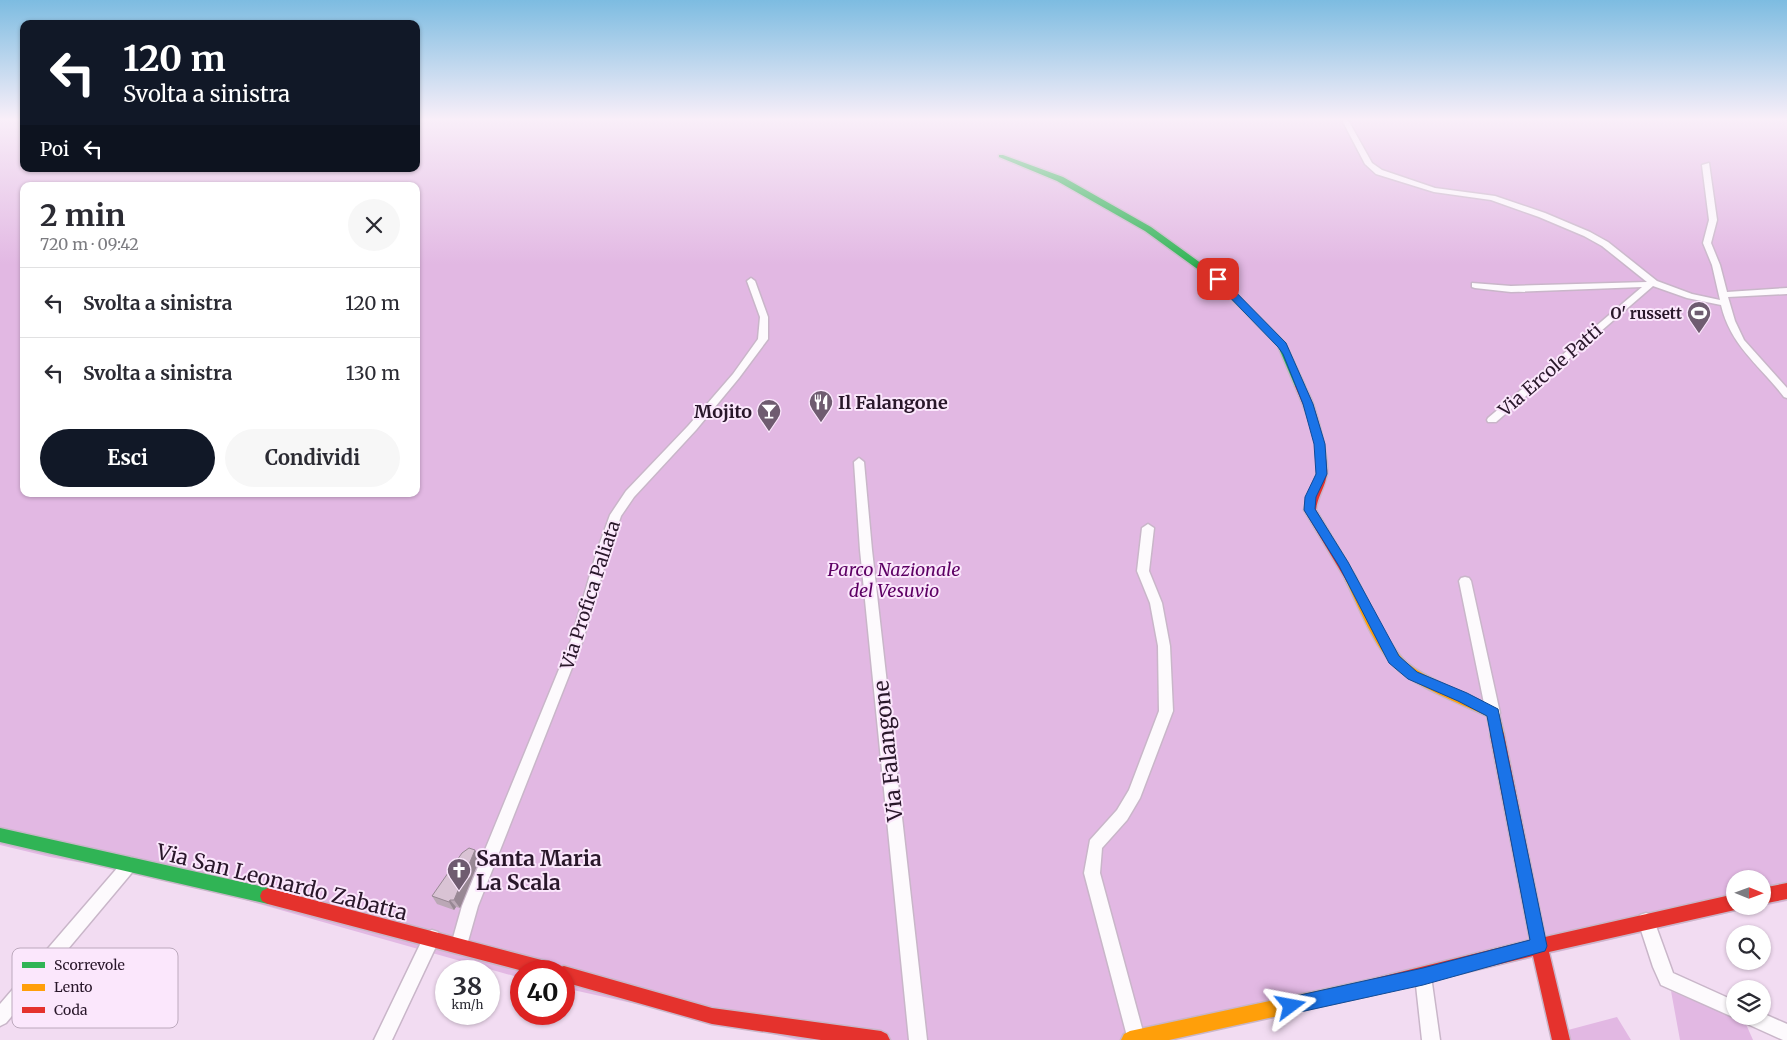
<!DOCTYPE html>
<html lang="it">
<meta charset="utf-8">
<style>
:root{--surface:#fff;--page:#f7f7f7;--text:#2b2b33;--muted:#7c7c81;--line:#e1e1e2;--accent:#111827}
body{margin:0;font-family:Merriweather,serif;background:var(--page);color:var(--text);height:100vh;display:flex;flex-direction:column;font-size:19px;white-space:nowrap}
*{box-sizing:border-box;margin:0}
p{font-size:16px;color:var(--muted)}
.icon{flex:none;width:28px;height:28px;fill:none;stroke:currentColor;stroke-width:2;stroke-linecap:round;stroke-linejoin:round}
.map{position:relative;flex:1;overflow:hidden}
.panel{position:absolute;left:20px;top:182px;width:400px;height:315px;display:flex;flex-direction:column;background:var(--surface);border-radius:10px;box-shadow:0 1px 4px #0004}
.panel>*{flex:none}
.guide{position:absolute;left:20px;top:20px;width:400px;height:152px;border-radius:10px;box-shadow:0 1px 4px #0004;background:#111827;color:#fff;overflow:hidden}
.needle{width:32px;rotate:91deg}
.controls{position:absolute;left:1726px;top:870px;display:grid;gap:10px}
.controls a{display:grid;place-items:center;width:45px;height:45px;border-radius:50%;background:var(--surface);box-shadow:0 1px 4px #0004;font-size:25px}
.speed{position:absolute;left:435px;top:960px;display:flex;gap:10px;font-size:25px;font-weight:700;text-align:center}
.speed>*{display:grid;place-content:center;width:65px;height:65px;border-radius:50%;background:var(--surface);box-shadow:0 1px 4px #0004;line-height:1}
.speed small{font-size:12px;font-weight:400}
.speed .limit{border:8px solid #d22;background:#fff;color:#111}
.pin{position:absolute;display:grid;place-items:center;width:42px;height:42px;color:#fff;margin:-21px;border-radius:10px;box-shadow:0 2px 8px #0006}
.me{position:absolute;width:55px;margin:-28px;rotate:77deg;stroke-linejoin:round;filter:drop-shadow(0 0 4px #0008)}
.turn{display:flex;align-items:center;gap:18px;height:105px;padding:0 20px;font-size:22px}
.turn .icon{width:65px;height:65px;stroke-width:2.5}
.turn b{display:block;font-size:35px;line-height:42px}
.then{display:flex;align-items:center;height:48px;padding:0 20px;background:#0003;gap:10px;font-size:19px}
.round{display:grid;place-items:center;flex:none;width:52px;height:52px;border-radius:26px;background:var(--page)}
.summary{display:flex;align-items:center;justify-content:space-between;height:85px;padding:0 20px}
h1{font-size:30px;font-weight:700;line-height:38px}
.primary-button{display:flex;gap:10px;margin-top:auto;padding:10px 20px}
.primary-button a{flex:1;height:58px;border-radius:30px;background:var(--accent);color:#fff;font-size:20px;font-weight:700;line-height:58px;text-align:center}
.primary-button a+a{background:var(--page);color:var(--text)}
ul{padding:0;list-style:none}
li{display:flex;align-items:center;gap:15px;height:70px;padding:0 20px;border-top:1px solid var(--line)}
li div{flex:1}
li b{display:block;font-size:19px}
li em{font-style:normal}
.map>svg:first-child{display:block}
</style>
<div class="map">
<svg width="1787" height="1040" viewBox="0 0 1787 1040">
<rect width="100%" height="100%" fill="#f2dcf2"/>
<path fill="#e2b8e3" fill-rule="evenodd" d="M0,120H24V169H416V120H1787V901L1763,906L1762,879H1735V906H1759L1172,1040H799L564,988V971H521V978L175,880L50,857L0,845ZM24,186H416V494H24Z
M1671,991L1745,1022L1753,1040H1680Z
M1617,1017L1631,1040H1570L1568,1030Z"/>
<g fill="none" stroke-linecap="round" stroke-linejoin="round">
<g stroke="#c9b6c9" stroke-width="3">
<path id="street" d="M1342,120H1348L1372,163L1382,170L1435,188L1495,196L1545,213L1590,232L1608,242L1657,281L1692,294L1720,300L1712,265L1703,243L1709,220L1702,165L1709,163L1717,220L1711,243L1720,265L1727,292L1787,288V294L1728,297L1735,321L1744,340L1787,388V398L1784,397C1760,365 1731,347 1721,305L1687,298L1653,286L1496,422H1488L1487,420L1488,418L1642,287L1511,292L1475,288L1472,287V283L1511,286L1647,282L1602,246L1584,236L1539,217L1491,200L1434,192L1376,174L1365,164Z
M751,278L755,281L768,317V339L739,378L696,430L634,497L621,516L609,551L583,640L478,906L467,945L465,951L459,953L453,951L451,945L462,906L571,640L597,551L610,515L626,491L688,426L733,374L758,339L760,317L747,281Z
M859,458L864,462L872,550L927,1040H909L860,550L854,462Z
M1148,524L1154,528L1149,571L1162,603L1170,646L1173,711L1140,798L1127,820L1102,848L1100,873L1145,1039L1128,1040L1084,873L1090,840L1117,810L1129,790L1159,711L1158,646L1150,603L1137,571L1142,528Z
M1465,577L1469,578L1471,581L1500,713L1498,717L1493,719L1488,717L1486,713L1459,581L1461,578Z
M130,857L135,859L138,864L135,869L6,1023L0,1026V1004L125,859Z
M1646,913L1652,915L1673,973L1735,1001V1016H1740L1735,1018L1661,985L1653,967L1638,921L1640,915Z
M432,930L438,932L440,938L392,1040H374L426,932Z
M1423,968L1429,970L1431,976L1440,1040H1422L1415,976L1417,970Z
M1762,1013L1787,1024V1040H1783L1743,1022L1741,1016H1762Z"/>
</g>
<g stroke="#c9b6c9" stroke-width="3">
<path id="fast" d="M999,155H1003L1063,177L1151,227L1220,277L1285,343L1305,386L1303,388L1300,389L1295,386L1278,346L1214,281L1145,231L1057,181L999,157Z
M0,828L268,888L274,891L276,896L274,901L268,904L0,842Z"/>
</g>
<g stroke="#c9b6c9" stroke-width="3">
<path id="slow" d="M1351,575L1355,576C1370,603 1382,636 1403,659C1420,677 1474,697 1498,709L1504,734L1502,738L1497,740L1492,738L1487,716C1463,705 1412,685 1395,667C1373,645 1359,607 1345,579L1347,576Z
M1368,980L1374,982L1376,988L1374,994L1368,996L1169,1040H1121L1124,1034L1130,1031Z"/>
</g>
<g stroke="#c9b6c9" stroke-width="3">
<path id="jam" d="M1300,383C1313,387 1329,458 1327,473C1326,486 1317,497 1316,510L1357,579L1355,582H1347L1304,510C1306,497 1315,486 1317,473C1321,444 1306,412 1295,386Z
M1497,728L1502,730L1504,734L1545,937L1735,894V906H1741L1735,910L1549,952L1570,1040H1552L1533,956L1368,996L1362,994L1360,988L1362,982L1368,980L1530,940L1490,734L1492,730Z
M1787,883V899L1762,904V888Z
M268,888L553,963L560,967L564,966L712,1008L881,1031L887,1034L890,1040H821L712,1024L564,982V971H523L268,904L262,901L260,896L262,891Z"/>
</g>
<use href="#street" fill="#fdfafd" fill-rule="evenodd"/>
<use href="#fast" fill="#30b455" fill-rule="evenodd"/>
<use href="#slow" fill="#ff9f0a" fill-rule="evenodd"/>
<use href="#jam" fill="#e5322d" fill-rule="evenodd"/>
</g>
<path fill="#bba8b6" d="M480,858L460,908L456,907L454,910L437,904L432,896Z"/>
<path fill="#988894" d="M475,850L480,858L460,908L454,900Z
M450,900L456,907L454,910L449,902Z"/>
<path fill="#d9c3d4" stroke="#988894" d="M469,848L475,850L454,900H450L449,902L432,896L462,853Z"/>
<linearGradient id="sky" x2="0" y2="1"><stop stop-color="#7dbce1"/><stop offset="0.45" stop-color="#f9eff9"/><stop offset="1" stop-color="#f9eff9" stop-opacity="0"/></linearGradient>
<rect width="1787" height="265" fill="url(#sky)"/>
<path fill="#1a73e8" stroke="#114b97" d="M1214,277H1221L1286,343L1313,404L1325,444L1327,474L1316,497L1315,509L1348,562L1399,656L1417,672L1467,693L1498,709L1547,946L1545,951L1423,985L1291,1014L1285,1012L1282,1006L1285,1000L1291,997L1423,968L1530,940L1487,716L1458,701L1408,679L1389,663L1339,566L1304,510L1305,497L1316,474L1314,444L1303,404L1283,354L1278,347L1214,281Z"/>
<defs>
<g id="stadium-pin" transform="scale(1.25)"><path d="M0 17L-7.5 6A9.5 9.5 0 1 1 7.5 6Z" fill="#6f5c70" stroke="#fbe7fc"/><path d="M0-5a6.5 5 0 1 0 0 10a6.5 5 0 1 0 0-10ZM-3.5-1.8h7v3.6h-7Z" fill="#fff"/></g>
<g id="restaurant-pin" transform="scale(1.25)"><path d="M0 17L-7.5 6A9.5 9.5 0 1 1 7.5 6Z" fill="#6f5c70" stroke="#fbe7fc"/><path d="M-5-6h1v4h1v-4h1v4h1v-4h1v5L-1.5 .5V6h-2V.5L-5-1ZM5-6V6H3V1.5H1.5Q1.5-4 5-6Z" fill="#fff"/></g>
<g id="bar-pin" transform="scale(1.25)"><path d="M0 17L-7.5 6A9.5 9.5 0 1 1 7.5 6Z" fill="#6f5c70" stroke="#fbe7fc"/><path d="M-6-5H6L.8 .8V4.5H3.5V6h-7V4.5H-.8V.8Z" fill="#fff"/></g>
<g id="church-pin" transform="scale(1.25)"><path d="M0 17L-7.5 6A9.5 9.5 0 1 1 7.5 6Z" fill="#6f5c70" stroke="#fbe7fc"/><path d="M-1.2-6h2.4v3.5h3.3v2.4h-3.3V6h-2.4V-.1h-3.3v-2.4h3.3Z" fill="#fff"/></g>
</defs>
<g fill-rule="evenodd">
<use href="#stadium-pin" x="1699" y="313"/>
<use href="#restaurant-pin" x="821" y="402"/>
<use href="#bar-pin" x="769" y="411"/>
<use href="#church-pin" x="459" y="870"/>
</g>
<g text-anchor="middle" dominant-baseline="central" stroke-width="4" stroke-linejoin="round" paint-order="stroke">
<g font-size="15" font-weight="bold" fill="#29172a" stroke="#fbe7fc" text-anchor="end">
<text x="1682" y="313">O' russett</text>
</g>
<g font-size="18" fill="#29172a" stroke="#fbe7fc">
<text transform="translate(1550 370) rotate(-41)">Via Ercole Patti</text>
<text transform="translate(590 595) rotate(-72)">Via Profica Paliata</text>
</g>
<g font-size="18" font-weight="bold" fill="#29172a" stroke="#fbe7fc" text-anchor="start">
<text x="838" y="402">Il Falangone</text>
<text x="752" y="411" text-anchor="end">Mojito</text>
</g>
<g font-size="18" font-style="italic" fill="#5d0064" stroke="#fbe7fc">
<text x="894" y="569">Parco Nazionale<tspan x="894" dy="21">del Vesuvio</tspan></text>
</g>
<g font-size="21" fill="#29172a" stroke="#fbe7fc">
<text transform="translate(888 751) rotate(-96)">Via Falangone</text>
<text transform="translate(282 882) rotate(14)">Via San Leonardo Zabatta</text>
</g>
<g font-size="21" font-weight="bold" fill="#29172a" stroke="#fbe7fc" text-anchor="start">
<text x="476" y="858">Santa Maria<tspan x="476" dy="24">La Scala</tspan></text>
</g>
</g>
<rect x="12" y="948" width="166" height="80" rx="8" fill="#fbe7fc" stroke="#bca9bd" stroke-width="1"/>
<rect x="22" y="962" width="23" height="6" fill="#30b455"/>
<rect x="22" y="984" width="23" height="7" fill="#ff9f0a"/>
<rect x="22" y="1007" width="23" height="6" fill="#e5322d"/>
<g font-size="14" fill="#29172a">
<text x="54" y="970">Scorrevole</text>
<text x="54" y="992">Lento</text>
<text x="54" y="1015">Coda</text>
</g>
</svg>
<div class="controls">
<a><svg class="needle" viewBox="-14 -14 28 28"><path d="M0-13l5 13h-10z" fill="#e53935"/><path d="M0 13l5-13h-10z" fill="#7c7c81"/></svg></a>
<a><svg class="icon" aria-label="search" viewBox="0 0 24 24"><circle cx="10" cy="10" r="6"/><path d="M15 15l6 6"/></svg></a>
<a><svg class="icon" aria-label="layers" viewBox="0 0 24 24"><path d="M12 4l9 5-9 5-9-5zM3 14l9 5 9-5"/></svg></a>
</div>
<div class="speed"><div>38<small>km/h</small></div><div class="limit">40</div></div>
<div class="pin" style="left:1218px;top:279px;background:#d93025"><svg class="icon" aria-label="arrive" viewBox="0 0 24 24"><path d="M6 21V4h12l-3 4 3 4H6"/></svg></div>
<svg class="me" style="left:1291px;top:1006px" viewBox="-20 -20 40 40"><path d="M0-17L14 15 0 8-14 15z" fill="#1a73e8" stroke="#fff" stroke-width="4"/></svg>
<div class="guide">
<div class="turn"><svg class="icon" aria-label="left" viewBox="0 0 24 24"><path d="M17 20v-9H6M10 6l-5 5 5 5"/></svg><div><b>120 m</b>Svolta a sinistra</div></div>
<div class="then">Poi<svg class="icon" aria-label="left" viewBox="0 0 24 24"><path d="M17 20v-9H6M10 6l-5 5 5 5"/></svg></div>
</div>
<section class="panel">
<div class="summary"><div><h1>2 min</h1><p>720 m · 09:42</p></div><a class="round"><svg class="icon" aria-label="close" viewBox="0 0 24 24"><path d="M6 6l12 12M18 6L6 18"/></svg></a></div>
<ul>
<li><svg class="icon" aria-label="left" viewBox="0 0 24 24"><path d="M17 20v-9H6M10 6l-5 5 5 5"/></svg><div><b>Svolta a sinistra</b></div><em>120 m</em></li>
<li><svg class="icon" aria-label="left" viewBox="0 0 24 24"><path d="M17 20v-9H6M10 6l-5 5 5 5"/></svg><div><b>Svolta a sinistra</b></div><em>130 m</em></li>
</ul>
<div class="primary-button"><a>Esci</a><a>Condividi</a></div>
</section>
</div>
